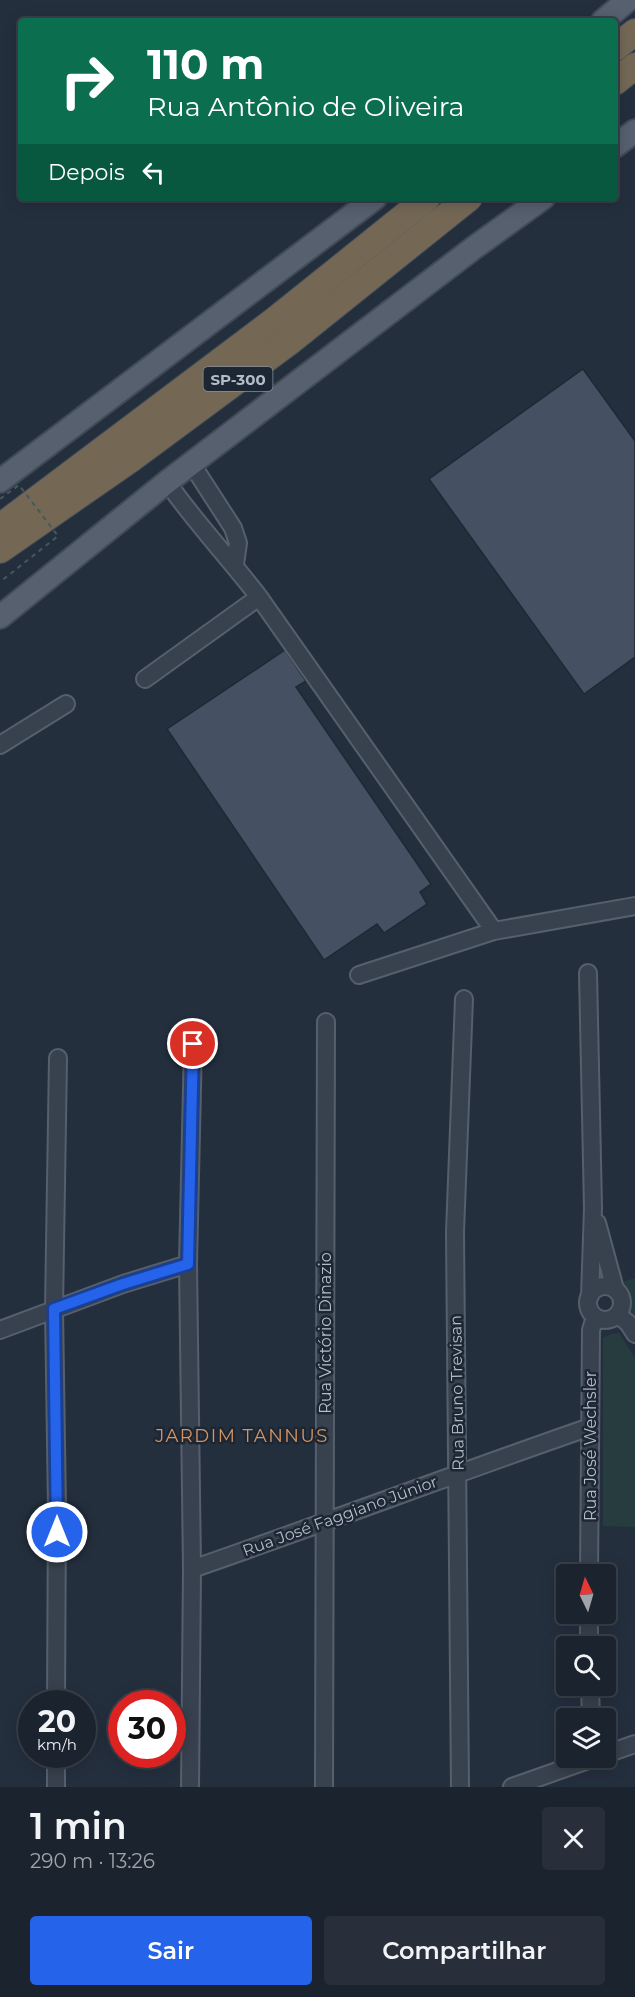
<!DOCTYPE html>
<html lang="pt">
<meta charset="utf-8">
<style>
:root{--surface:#1b232e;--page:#282f3a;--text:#f1f3f6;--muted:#a0a4aa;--line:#39404a;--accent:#2563eb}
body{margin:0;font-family:Montserrat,sans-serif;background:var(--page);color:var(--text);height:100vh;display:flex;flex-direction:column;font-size:22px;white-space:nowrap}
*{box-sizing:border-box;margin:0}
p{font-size:20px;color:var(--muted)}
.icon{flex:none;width:33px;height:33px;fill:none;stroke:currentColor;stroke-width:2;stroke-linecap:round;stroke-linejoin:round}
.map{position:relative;height:1787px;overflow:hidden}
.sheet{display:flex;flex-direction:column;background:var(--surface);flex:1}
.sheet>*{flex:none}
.top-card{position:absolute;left:18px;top:18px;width:600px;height:183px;border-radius:6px;box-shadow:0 3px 15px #0003,0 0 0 2px var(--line);background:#0b6e4f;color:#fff;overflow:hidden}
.needle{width:39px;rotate:355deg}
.controls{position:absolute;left:556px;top:1564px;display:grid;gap:12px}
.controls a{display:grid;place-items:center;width:60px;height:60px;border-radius:6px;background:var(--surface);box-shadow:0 3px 15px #0003,0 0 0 2px var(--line);font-size:30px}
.speed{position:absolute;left:18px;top:1690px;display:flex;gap:12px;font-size:30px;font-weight:700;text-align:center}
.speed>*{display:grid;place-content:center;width:78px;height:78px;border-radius:50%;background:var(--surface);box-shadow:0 3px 15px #0003,0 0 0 2px var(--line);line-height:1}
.speed small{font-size:15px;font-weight:400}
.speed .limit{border:9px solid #d22;background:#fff;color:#111}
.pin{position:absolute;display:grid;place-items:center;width:51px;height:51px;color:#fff;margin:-26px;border:3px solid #fff;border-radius:50%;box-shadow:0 2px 6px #0007}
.me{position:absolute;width:66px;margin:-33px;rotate:0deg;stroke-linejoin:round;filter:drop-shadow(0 0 4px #0008)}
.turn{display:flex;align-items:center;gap:21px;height:126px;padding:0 30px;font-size:27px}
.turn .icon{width:78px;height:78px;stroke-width:2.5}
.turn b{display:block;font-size:42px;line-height:51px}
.then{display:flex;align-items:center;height:57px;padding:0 30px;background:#0003;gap:12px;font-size:22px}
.round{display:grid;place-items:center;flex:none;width:63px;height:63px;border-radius:6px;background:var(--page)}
.overview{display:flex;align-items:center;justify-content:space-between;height:102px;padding:0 30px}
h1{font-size:36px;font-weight:600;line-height:45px}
.button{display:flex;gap:12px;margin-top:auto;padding:12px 30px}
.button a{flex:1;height:69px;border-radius:6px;background:var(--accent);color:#fff;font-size:24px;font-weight:600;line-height:69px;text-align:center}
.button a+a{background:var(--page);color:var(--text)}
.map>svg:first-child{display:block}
</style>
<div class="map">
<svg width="635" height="1787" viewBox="0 0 635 1787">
<rect width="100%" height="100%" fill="#242f3e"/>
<path fill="#263c3f" d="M635,1278V1330C620,1313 613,1303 625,1281Z
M619,1333L635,1358V1527L603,1526V1338L612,1334Z"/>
<path fill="#455162" stroke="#1f2835" stroke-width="1.5" d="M583,369L635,441V657L584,694L429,479Z
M285,650L306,681L296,687L431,884L420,892L427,904L384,933L377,924L324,960L167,729Z"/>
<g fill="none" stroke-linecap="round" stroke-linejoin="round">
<g stroke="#565f6c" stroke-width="20">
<path id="minor" d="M191,463L233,528L238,543L235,564
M259,597L494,931L359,975
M145,679L259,597C229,558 195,522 167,482
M0,745L66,704
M494,931L635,906
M588,973L593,1208L590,1296
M597,1223L615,1289
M588 1303a17 17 0 1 1 34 0a17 17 0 1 1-34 0Z
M618,1315L628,1323L635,1334
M0,1330L123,1284L188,1264
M192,1569C325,1523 457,1473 590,1427
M589,1575L591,1330L595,1317
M589,1614V1647
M590,1686L591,1719
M56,1704L57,1508L54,1309L58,1058
M606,1754L635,1744
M56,1787V1755
M190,1787L192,1569L188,1264L193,1044
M324,1787L326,1022
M460,1787L455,1232L464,999
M512,1787L594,1758"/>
</g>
<g stroke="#414a57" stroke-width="26">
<path id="major" d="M603,21L628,0
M615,146L635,131
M0,481L375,198
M0,617L167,482L475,247L543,198"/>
</g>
<g stroke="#434c59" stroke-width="28">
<path id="highway" d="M615,48L635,32
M615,82L635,66
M0,527L275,320L427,198
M0,550L131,459L288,343L469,198"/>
</g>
<use href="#minor" stroke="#38414e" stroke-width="16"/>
<use href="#major" stroke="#56606e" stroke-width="22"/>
<use href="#highway" stroke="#746855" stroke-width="26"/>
<path stroke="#44595c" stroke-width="2" stroke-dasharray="4.5 4.5" stroke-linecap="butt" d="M0,499L19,485L58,536L0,582"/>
</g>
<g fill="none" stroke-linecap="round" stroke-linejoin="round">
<g stroke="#184099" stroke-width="15">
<path id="route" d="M57,1532L54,1309L123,1284L188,1264L193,1044"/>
</g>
<use href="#route" stroke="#2563eb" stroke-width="10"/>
</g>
<g text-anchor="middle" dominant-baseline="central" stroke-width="5" stroke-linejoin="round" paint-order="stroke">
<rect fill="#1d2633" stroke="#878f9c" stroke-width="1.5" x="203.5" y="367" width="69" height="24" rx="4.5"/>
<g font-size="15" font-weight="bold" fill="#b4bcc9">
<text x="238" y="379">SP-300</text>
</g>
<g font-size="16" fill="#b4bcc9" stroke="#1d2633">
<text transform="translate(325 1333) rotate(-90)">Rua Victório Dinazio</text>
<text transform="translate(457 1393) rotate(-91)">Rua Bruno Trevisan</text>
<text transform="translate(590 1446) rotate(-90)">Rua José Wechsler</text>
<text transform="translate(340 1516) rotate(-20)">Rua José Faggiano Júnior</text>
</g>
<g font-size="18" letter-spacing="1.5" fill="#d59563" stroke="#1d2633">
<text x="242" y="1436">JARDIM TANNUS</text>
</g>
</g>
</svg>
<div class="controls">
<a><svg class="needle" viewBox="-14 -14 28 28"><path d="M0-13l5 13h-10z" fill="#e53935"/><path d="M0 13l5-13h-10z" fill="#a0a4aa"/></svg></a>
<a><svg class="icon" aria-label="search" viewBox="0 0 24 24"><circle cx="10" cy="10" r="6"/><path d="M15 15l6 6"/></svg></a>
<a><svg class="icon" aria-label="layers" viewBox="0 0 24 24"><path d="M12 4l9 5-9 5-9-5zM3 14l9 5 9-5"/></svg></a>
</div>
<div class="speed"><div>20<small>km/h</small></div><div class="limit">30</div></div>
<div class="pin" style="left:193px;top:1044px;background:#d93025"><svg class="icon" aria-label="arrive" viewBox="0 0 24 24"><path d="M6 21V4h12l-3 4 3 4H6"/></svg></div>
<svg class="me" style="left:57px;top:1532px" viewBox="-20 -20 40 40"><circle r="17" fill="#2563eb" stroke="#fff" stroke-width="3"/><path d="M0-11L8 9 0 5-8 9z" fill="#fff"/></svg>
<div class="top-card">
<div class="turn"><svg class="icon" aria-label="right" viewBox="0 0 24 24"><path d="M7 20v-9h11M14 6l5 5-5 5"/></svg><div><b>110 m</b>Rua Antônio de Oliveira</div></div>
<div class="then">Depois<svg class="icon" aria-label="left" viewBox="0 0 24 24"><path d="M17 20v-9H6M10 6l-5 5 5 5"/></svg></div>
</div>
</div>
<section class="sheet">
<div class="overview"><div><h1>1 min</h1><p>290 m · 13:26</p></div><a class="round"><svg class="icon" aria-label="close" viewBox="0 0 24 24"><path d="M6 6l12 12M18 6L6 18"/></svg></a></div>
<div class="button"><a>Sair</a><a>Compartilhar</a></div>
</section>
